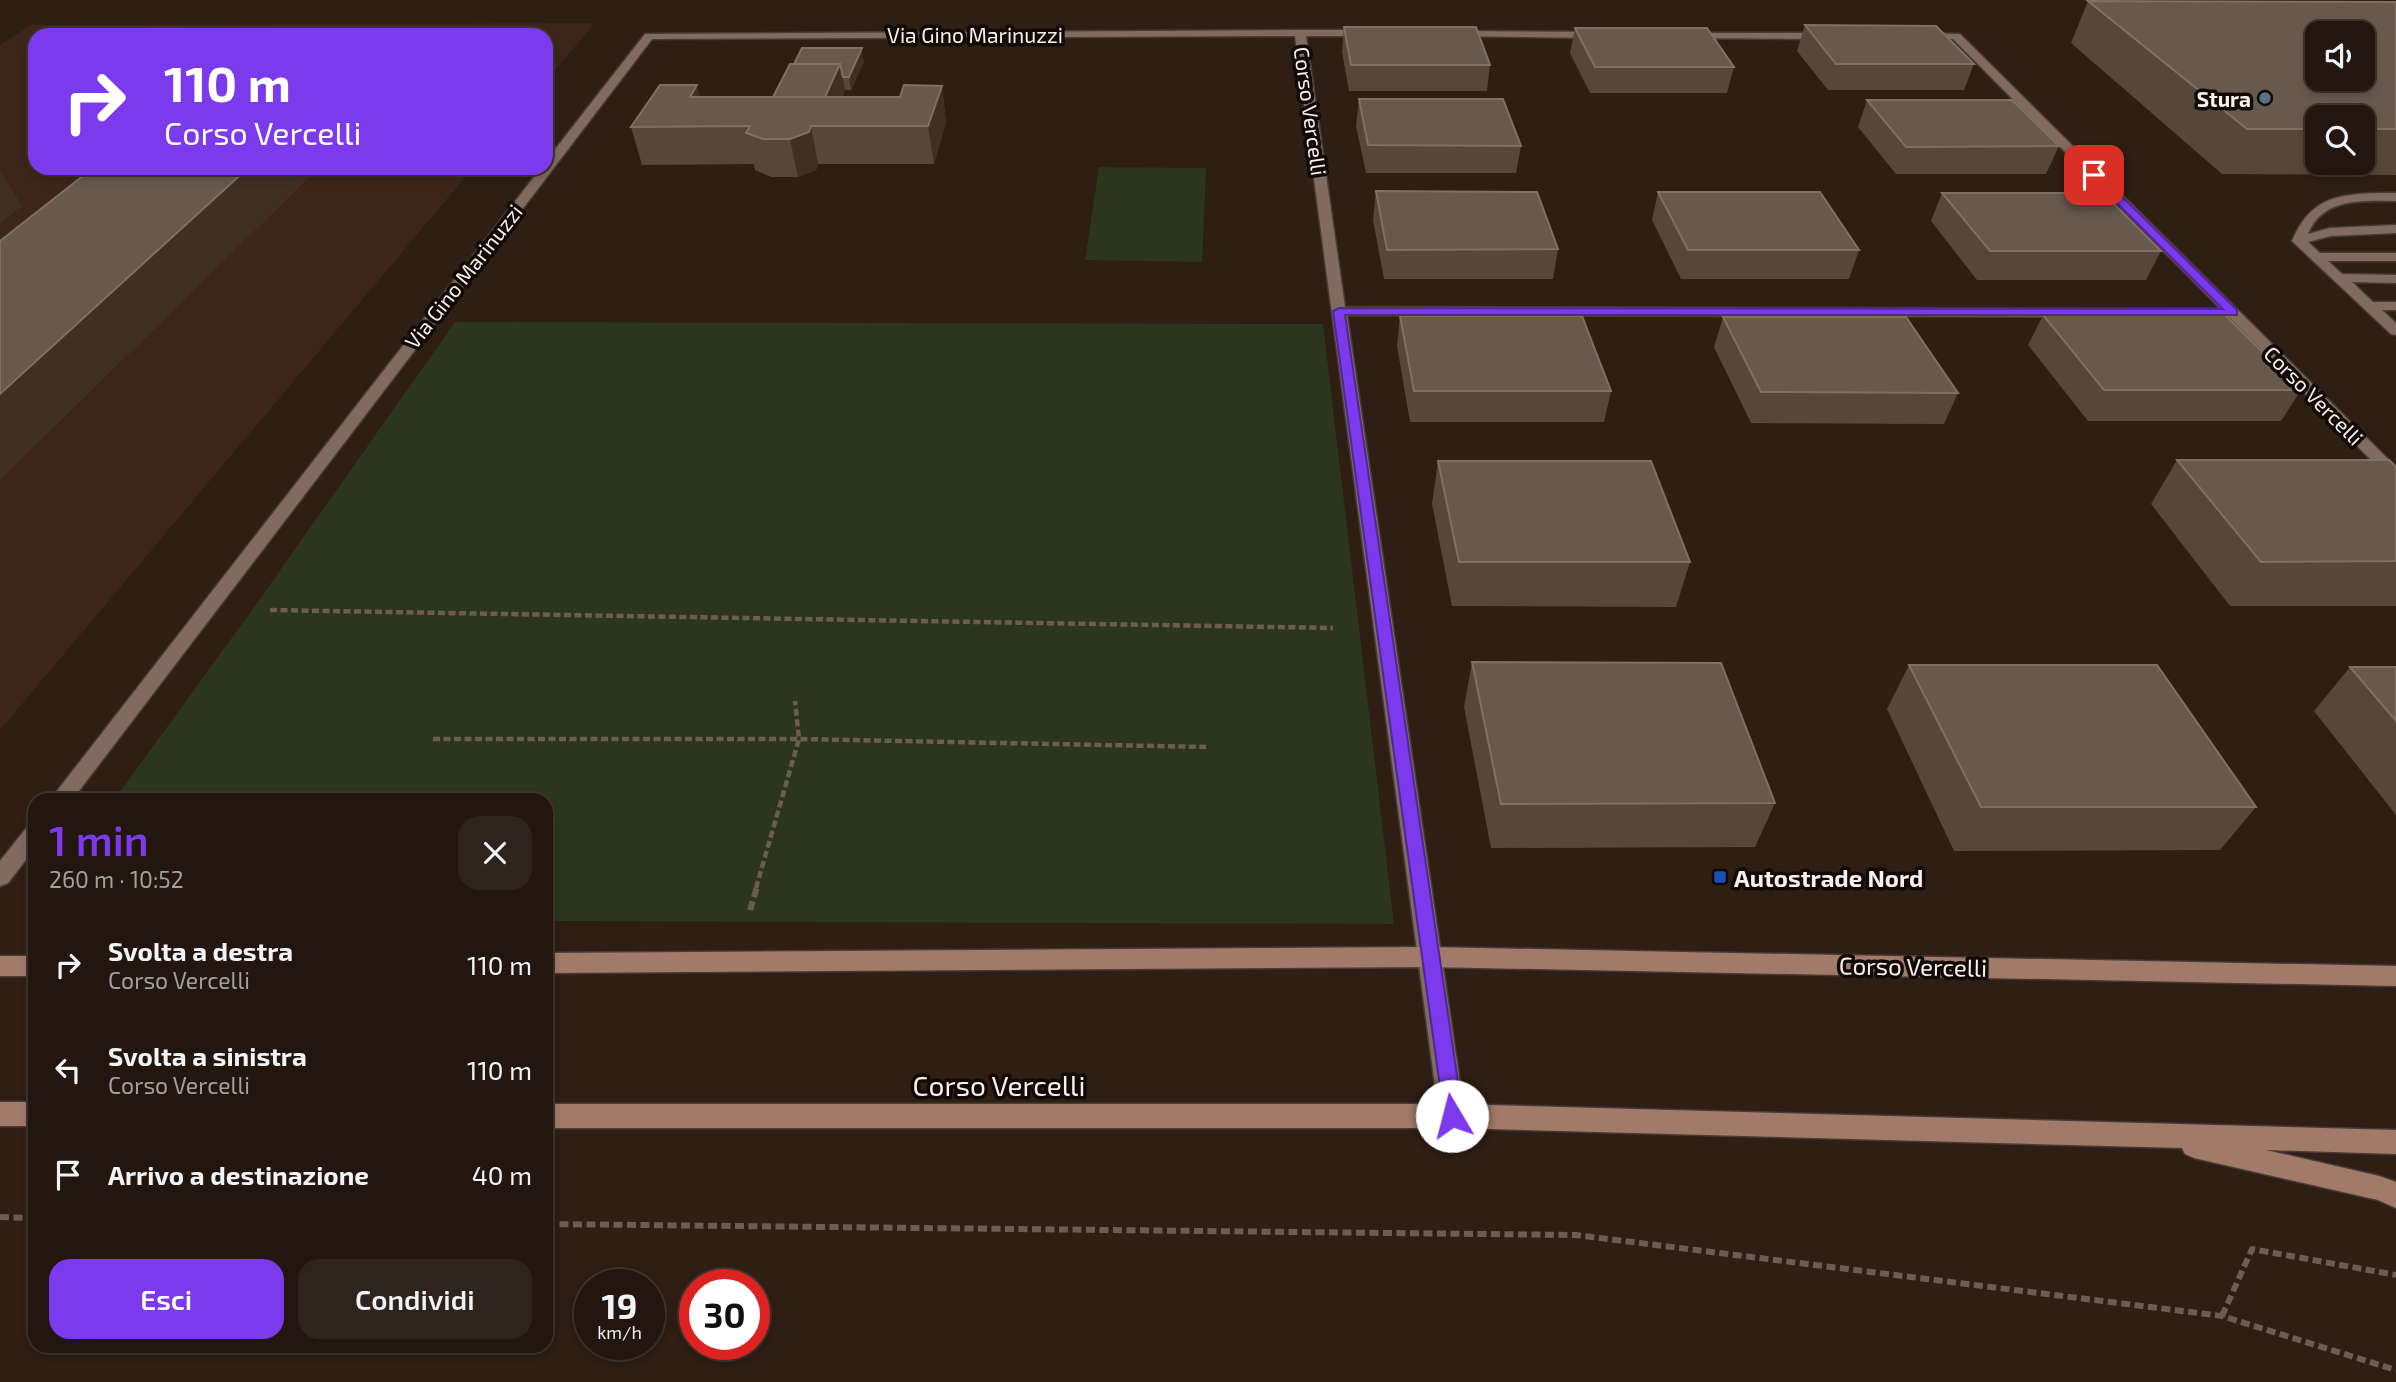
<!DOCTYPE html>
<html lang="it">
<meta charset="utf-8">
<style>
:root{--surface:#22160f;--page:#2e231d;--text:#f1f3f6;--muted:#a29f9e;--line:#3f352f;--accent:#7c3aed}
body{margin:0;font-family:"Exo 2",sans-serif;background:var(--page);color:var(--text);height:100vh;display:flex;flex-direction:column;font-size:26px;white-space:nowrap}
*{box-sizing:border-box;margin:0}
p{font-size:23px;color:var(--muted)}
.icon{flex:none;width:38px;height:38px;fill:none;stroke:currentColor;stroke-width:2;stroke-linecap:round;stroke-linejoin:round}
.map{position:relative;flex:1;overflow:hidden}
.drawer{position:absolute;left:28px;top:793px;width:525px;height:560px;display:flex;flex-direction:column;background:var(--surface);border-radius:21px;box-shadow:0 4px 10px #0003,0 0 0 2px var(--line)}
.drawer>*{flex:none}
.guide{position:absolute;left:28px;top:28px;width:525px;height:147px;border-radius:21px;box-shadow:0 4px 10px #0003,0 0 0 2px var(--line);background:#7c3aed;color:#fff;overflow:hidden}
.controls{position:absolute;left:2305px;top:21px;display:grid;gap:14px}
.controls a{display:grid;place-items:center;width:70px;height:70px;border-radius:14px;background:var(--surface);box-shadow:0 4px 10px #0003,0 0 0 2px var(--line);font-size:35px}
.speed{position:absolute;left:574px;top:1269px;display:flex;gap:14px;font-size:35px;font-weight:700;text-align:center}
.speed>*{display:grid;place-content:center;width:91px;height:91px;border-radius:50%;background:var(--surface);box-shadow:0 4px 10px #0003,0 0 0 2px var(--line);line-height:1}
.speed small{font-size:18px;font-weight:400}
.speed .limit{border:10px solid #d22;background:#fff;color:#111}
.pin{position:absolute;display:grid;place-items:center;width:60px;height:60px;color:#fff;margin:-30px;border-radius:14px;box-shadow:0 4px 10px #0006}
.me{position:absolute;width:77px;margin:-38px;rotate:352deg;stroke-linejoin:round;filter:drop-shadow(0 0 5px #0008)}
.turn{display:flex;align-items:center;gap:24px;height:147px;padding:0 21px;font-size:32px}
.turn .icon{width:91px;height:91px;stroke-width:2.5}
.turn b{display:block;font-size:49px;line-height:60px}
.round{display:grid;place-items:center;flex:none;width:74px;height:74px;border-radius:21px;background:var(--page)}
.summary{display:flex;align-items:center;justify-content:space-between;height:119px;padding:0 21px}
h1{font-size:42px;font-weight:600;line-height:52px;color:var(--accent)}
.button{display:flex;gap:14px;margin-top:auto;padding:14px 21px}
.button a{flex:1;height:80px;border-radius:21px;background:var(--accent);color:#fff;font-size:28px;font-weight:600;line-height:80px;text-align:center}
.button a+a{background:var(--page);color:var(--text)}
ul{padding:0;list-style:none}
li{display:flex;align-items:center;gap:21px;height:105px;padding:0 21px}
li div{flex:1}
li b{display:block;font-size:26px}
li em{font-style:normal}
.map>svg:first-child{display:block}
</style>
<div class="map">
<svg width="2396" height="1382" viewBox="0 0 2396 1382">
<rect width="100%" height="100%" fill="#2e1e14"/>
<path fill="#3c2619" d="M595,23L546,81V35H35V168H473L0,730V45L31,25Z"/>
<path fill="#2c351d" d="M1099,167L1206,168L1202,262L1085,260Z
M455,322L1323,324L1394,924L546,921V800H114L252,610Z"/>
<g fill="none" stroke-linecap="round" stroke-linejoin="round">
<g stroke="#483b35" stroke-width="3">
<path id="service" d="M2381,193H2396V201C2363,201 2323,197 2308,234L2330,228L2396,225V233L2331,236L2308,242L2320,253H2396V261H2328L2342,274L2396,275V283L2352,282L2373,302H2396V310H2382L2396,323V335L2391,334L2292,241C2310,198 2337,194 2381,193Z"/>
</g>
<g stroke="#483b35" stroke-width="3">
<path id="minor" d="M1300,30H1370L1375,33L1370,36H1306L1345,307L2221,309L1953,39H1922L1917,36L1922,33L1960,34L2396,467V481L2390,479L2229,317L1347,315L1465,1116L1461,1124L1452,1128L1443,1124L1439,1116L1295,36L652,39L72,800H50L541,168H546V161L645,34Z
M1453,31L1598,32L1603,35L1598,38L1449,36L1448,34Z
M1683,33H1825L1830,36L1825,39L1687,38L1682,35Z
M35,824V848L8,883L0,886V861L28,826Z"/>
</g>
<g stroke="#483b35" stroke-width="3">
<path id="secondary" d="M1429,947L2396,966V986L1429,967L546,973V953Z
M0,956H35V976H0Z
M0,1102H35V1126H0Z
M546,1104H1452L2396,1130V1154L2266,1150L2379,1176L2396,1182V1208L2378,1200L2194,1158L2185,1154L2182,1148L1452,1128H546Z"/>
</g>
<path stroke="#6c5d54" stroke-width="4.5" stroke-dasharray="7 3.5" stroke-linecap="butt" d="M270,610L1333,628
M433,739H799L1206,747
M756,888L799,739L795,701"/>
<path stroke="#6c5d54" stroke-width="6" stroke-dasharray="9 4.5" stroke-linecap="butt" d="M750,910L757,887
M0,1217L35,1218
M546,1224L1576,1235L2222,1316L2396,1370
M2222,1316L2252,1249L2396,1275"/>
<use href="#service" fill="#7f6b60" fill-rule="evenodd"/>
<use href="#minor" fill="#7f6b60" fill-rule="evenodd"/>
<use href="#secondary" fill="#a27a6a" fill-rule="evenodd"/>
</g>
<path fill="#56473b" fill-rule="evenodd" d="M2088,1L2396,2V175L2222,174L2071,43ZM2317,117H2362V163H2317Z
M1805,25L1974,64L1964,90H1828L1797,51Z
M1344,27L1490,65L1487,91H1349L1342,52Z
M1575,28L1734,67L1727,93H1590L1570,53Z
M864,62L851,90H845L842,97H900L942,86L946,122L934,164H818L816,170L798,177H771L755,170L754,164L642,165L631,127L700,97H773Z
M1359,99L1521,146L1516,173H1366L1356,126Z
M1867,100L2059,146L2046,174H1896L1858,127Z
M1376,191L1558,249L1553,279H1384L1373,220Z
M1658,192L1859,250L1849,279H1681L1652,220Z
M1942,193L2161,251L2146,280H1977L1931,221Z
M2043,315L2301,390L2281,421H2088L2028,345Z
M1400,316L1611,391L1604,422H1410L1397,346Z
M1723,317L1958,393L1944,424L1751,423L1714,347Z
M2177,460L2396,467V606H2230L2151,504Z
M1438,461L1690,562L1676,607L1452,606L1432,504Z
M1472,662L1775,803L1755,847L1491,848L1464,707Z
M1909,665L2256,807L2220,850L1954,851L1887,709Z
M2350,667H2396V815L2314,711Z"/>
<path fill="#3f2f24" d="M862,48L864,62L851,90L849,77Z
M840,64L845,90L829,126L821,107Z
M697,85L706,121L690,97Z
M942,86L946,122L934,164L928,126Z
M811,126L818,164L816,170L798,177L790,139Z
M248,168H319L0,480V394Z
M0,170L22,206L0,223Z"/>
<path fill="#68594e" stroke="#7f7066" stroke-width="2" fill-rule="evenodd" d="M2088,1L2396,2V129H2362V117H2317V129H2247ZM2317,33H2362V79H2317Z
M1805,25L1936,26L1974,64H1836Z
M1344,27H1476L1490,65H1351Z
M1575,28H1707L1734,67H1595Z
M802,48H862L849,77H843L840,64H794Z
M790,64H840L825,97H773Z
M660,85H697L690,97H900L904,85L942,86L928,126H811L809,132L790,139H763L746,133L750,126L631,127Z
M1359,99H1503L1521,146L1368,145Z
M1867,100H2012L2059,146L1906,147Z
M93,168H248L0,394V241Z
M1376,191L1537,192L1558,249L1387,250Z
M1658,192H1820L1859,250H1688Z
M1942,193H2103L2161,251H1990Z
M2043,315H2225L2301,390H2104Z
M1400,316H1582L1611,391H1414Z
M1723,317H1906L1958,393L1761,392Z
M2177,460H2389L2396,467V561L2261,562Z
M1438,461H1651L1690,562H1459Z
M1472,662L1721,663L1775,803L1501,804Z
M1909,665H2157L2256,807H1981Z
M2350,667H2396V721Z"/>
<path fill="#7c3aed" stroke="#51269a" stroke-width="2" d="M2091,173H2098L2237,310V315H1345L1463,1116L1459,1123L1452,1126L1445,1123L1333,311L1339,308L2223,309L2091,177Z"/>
<circle fill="#5c6f8a" stroke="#110a06" stroke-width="2.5" cx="2265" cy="98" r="7"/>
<rect fill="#1a4fb4" stroke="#110a06" stroke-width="2.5" x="1713" y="870" width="14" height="14" rx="3.5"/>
<g text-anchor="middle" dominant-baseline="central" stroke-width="7" stroke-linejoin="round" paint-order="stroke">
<g font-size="21" fill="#fbefe9" stroke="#110a06">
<text x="975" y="34">Via Gino Marinuzzi</text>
<text transform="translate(1311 111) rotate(82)">Corso Vercelli</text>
<text transform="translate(463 276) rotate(-52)">Via Gino Marinuzzi</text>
<text transform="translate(2314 395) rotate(45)">Corso Vercelli</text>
</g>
<g font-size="21" font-weight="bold" fill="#fbefe9" stroke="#110a06" text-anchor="end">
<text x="2251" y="98">Stura</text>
</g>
<g font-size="24" font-weight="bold" fill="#fbefe9" stroke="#110a06" text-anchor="start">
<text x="1734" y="877">Autostrade Nord</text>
</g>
<g font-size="24" fill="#fbefe9" stroke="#110a06">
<text transform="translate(1913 966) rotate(1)">Corso Vercelli</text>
</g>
<g font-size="28" fill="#fbefe9" stroke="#110a06">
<text x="999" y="1085">Corso Vercelli</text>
</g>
</g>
</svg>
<div class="controls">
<a><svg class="icon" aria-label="sound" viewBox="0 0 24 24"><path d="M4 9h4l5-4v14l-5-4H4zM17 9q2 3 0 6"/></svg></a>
<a><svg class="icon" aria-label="search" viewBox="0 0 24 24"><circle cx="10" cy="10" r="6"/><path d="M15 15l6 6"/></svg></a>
</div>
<div class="speed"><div>19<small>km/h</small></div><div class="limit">30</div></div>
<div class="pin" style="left:2094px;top:175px;background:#d93025"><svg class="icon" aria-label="arrive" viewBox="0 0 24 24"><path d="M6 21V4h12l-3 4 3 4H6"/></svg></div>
<svg class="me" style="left:1452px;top:1116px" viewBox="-20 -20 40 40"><circle r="19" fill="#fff"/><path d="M0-13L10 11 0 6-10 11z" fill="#7c3aed"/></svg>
<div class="guide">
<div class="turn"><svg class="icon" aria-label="right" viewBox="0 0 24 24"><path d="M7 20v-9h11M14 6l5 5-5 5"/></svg><div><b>110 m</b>Corso Vercelli</div></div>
</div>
<section class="drawer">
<div class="summary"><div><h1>1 min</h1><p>260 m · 10:52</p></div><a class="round"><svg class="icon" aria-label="close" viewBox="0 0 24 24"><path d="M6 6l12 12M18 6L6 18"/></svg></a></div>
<ul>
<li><svg class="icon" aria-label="right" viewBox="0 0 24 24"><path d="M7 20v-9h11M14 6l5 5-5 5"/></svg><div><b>Svolta a destra</b><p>Corso Vercelli</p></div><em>110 m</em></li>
<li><svg class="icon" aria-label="left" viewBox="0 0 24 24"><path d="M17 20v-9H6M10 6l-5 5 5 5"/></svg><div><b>Svolta a sinistra</b><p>Corso Vercelli</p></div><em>110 m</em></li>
<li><svg class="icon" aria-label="arrive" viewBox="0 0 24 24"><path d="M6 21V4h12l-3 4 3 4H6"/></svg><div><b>Arrivo a destinazione</b></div><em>40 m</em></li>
</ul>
<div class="button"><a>Esci</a><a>Condividi</a></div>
</section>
</div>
